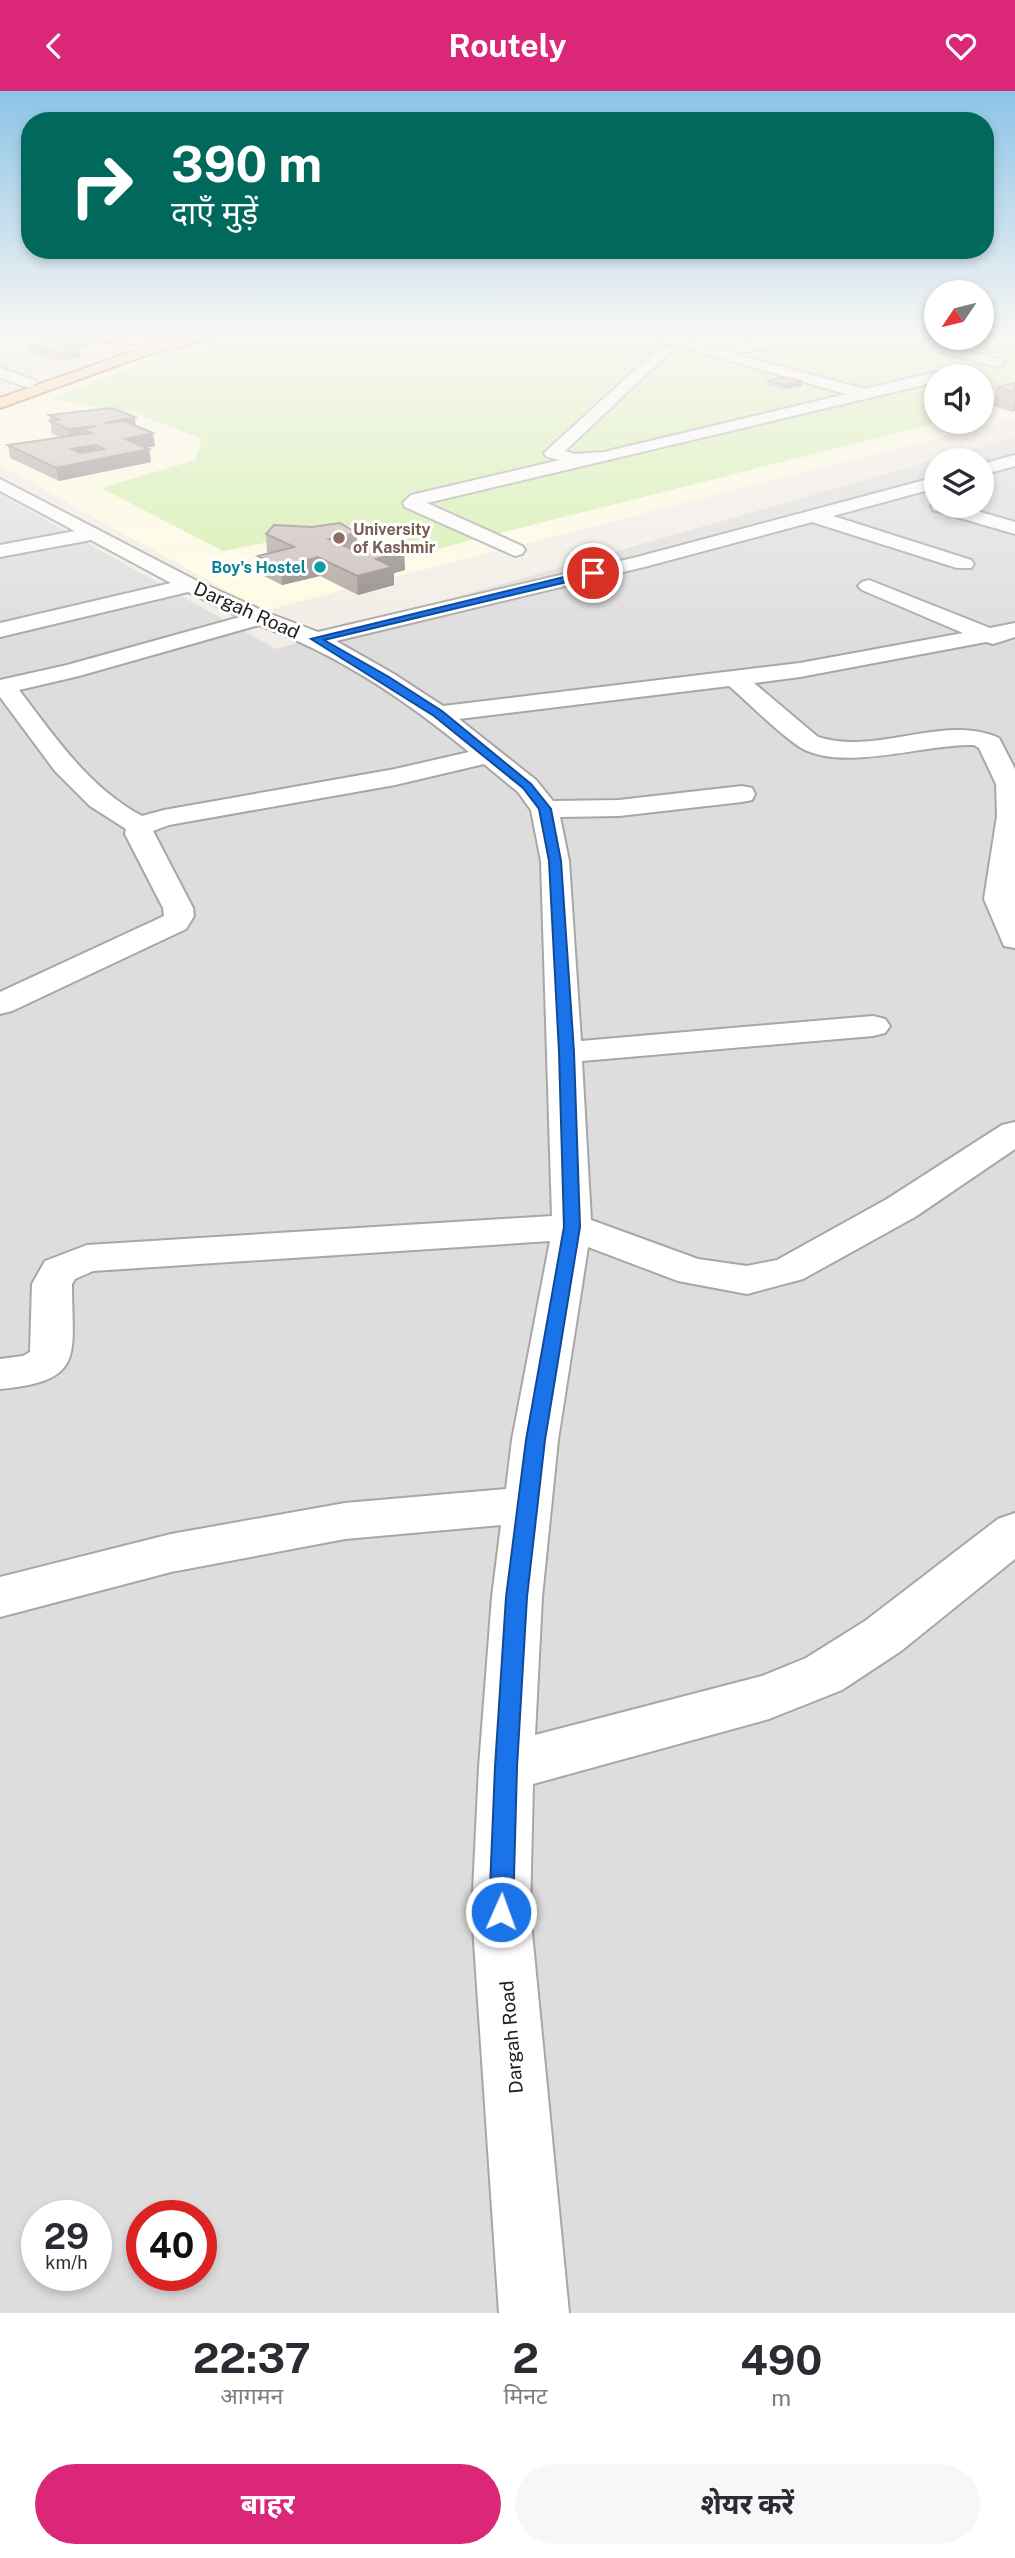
<!DOCTYPE html>
<html lang="hi">
<meta charset="utf-8">
<style>
:root{--surface:#fff;--page:#f7f7f7;--text:#2b2b33;--muted:#7c7c81;--accent:#db2777}
body{margin:0;font-family:"Public Sans","Noto Sans Devanagari",sans-serif;background:var(--page);color:var(--text);height:100vh;display:flex;flex-direction:column;font-size:26px;white-space:nowrap}
*{box-sizing:border-box;margin:0}
p{font-size:23px;color:var(--muted)}
.icon{flex:none;width:38px;height:38px;fill:none;stroke:currentColor;stroke-width:2;stroke-linecap:round;stroke-linejoin:round}
.map{position:relative;height:2222px;overflow:hidden}
.side{display:flex;flex-direction:column;background:var(--surface);flex:1}
.side>*{flex:none}
.hud{position:absolute;left:21px;top:21px;width:973px;height:147px;border-radius:28px;box-shadow:0 4px 10px #0003;background:#00695c;color:#fff;overflow:hidden}
.needle{width:46px;rotate:235deg}
.tools{position:absolute;left:924px;top:189px;display:grid;gap:14px}
.tools a{display:grid;place-items:center;width:70px;height:70px;border-radius:50%;background:var(--surface);box-shadow:0 4px 10px #0003;font-size:35px}
.speed{position:absolute;left:21px;top:2109px;display:flex;gap:14px;font-size:35px;font-weight:700;text-align:center}
.speed>*{display:grid;place-content:center;width:91px;height:91px;border-radius:50%;background:var(--surface);box-shadow:0 4px 10px #0003;line-height:1}
.speed small{font-size:18px;font-weight:400}
.speed .limit{border:10px solid #d22;background:#fff;color:#111}
.pin{position:absolute;display:grid;place-items:center;width:60px;height:60px;color:#fff;margin:-30px;border:4px solid #fff;border-radius:50%;box-shadow:0 2px 7px #0007}
.me{position:absolute;width:77px;margin:-38px;rotate:2deg;stroke-linejoin:round;filter:drop-shadow(0 0 5px #0008)}
.turn{display:flex;align-items:center;gap:24px;height:147px;padding:0 35px;font-size:32px}
.turn .icon{width:91px;height:91px;stroke-width:2.5}
.turn b{display:block;font-size:49px;line-height:60px}
.eta{display:flex;justify-content:space-evenly;align-items:center;height:119px;text-align:center}
.eta b{font-size:42px;font-weight:700;line-height:49px}
.button{display:flex;gap:14px;margin-top:auto;padding:14px 35px}
.button a{flex:1;height:80px;border-radius:42px;background:var(--accent);color:#fff;font-size:28px;font-weight:700;line-height:80px;text-align:center}
.button a+a{background:var(--page);color:var(--text)}
header{display:flex;justify-content:space-between;align-items:center;height:91px;padding:0 35px;background:var(--accent);color:#fff;font-size:32px;font-weight:700}
.map>svg:first-child{display:block}
</style>
<header><svg class="icon" aria-label="back" viewBox="0 0 24 24"><path d="M15 5l-7 7 7 7"/></svg>Routely<svg class="icon" aria-label="heart" viewBox="0 0 24 24"><path d="M12 20l-8-8c-3-5 5-10 8-4 3-6 11-1 8 4z"/></svg></header>
<div class="map">
<svg width="1015" height="2222" viewBox="0 0 1015 2222">
<rect width="100%" height="100%" fill="#f2ede6"/>
<path fill="#dedddd" fill-rule="evenodd" d="M0,269L55,275L0,295Z
M1015,346V2222H0V403L276,558ZM936,369H982V415H936ZM37,2124H96V2184H37ZM142,2124H201V2184H142Z"/>
<path fill="#fffce2" fill-rule="evenodd" d="M245,244H936V247L1015,244V327L263,520L0,374V319L143,263ZM936,285H982V331H936Z"/>
<path fill="#d1f0a8" d="M271,244H936V247L1015,244V309L982,319V285H936V331H940L437,458L356,434L223,460L101,397L195,369L202,348L135,322L50,308L159,266Z"/>
<g fill="none" stroke-linecap="round" stroke-linejoin="round">
<g stroke="#a7a7a7" stroke-width="4">
<path id="minor" d="M640,244H665L717,259L787,244H818L811,248L734,263L865,298L936,281L943,285H936V291L427,412L522,455L525,459L522,463L515,465L405,416L403,412L411,404L560,369L547,366L544,362L660,256H670L672,259L565,360L575,363L604,361L846,303Z
M878,244H904L1002,269L1004,272L997,276Z
M0,277L34,289L37,292L29,297L0,287Z
M1015,364V375L982,384V373Z
M936,386V397L833,425L971,469L974,473L971,477H957L812,431L648,475L336,550L394,583L443,615L800,572L963,542L862,499L858,495L862,491L869,489L990,537L1015,532V546L993,553L986,551L800,586L754,592L818,646C877,665 944,622 999,647L1015,678V857L1004,855L984,808L997,725L996,693L979,657L974,654C926,652 840,683 798,655C774,638 751,614 729,595L459,628L536,689L553,710L619,709L742,695L752,697L755,703L752,709L742,711L619,725L560,726L569,770L581,950L873,925L885,928L890,935L885,942L873,945L582,970L591,1129L698,1168L747,1175L777,1169L887,1108L1002,1034L1015,1031V1058L915,1126L803,1188L747,1203L678,1190L588,1156L558,1349L542,1506L535,1644L762,1585L806,1567L865,1530L998,1428L1015,1422V1468L901,1560L842,1599L769,1628L533,1693L530,1821L569,2222H499L472,1821L479,1676L492,1506L501,1434L345,1448L171,1481L0,1526V1486L171,1443L345,1412L506,1398L512,1349L550,1150L93,1180L75,1188L72,1193C72,1265 86,1290 0,1298V1268L23,1265L30,1261L32,1193L45,1170L87,1154L552,1125L541,770L531,719L518,701L484,673L395,694L169,734L153,740L193,817L194,825L186,838L12,920L0,923V901L164,825L163,817L125,743L126,738L90,715L55,680L0,606V589L67,574L240,526L188,501L0,546V532L171,492L91,449L0,466V454L75,440L0,400V388L197,490L268,522L318,541L637,466ZM259,534C339,564 403,607 469,661L395,678L164,719L142,725C89,697 55,646 19,599L79,585Z
M936,410V415H960L1015,431V443L933,419L931,415Z"/>
</g>
<g stroke="#9d5b00" stroke-width="4">
<path id="major" d="M74,244C95,244 149,240 163,252L196,244H223L143,265L0,317V307L148,255L81,248Z"/>
</g>
<use href="#minor" fill="#fff" fill-rule="evenodd"/>
<use href="#major" fill="#ffcc9e" fill-rule="evenodd"/>
</g>
<path fill="#aea39f" d="M88,255L80,258L81,266L63,270L28,263L27,256Z
M768,290H802V295L784,298L768,294Z
M1015,292V320L1012,321L993,315L997,296Z
M49,324L136,335L155,355L146,357L149,358L151,371L59,390L10,367L8,354L60,346L52,343Z
M266,443L357,457L389,456L404,460L405,479L394,482V494L358,504L320,485L282,494L260,483L258,465L270,462L267,461Z"/>
<path fill="#8d8582" d="M87,248L88,255L80,258L81,266L63,270L62,262L65,254Z
M802,290V295L784,298V294Z
M1015,305V320L1012,321Z
M135,326L136,338L105,332Z
M96,335L91,342L81,338L83,350L70,351L68,338Z
M153,342L155,355L127,361L125,348Z
M95,354L97,367L74,371L72,358Z
M149,358L151,371L59,390L56,377Z
M357,442V459L331,466L329,448Z
M404,460L405,479L394,482V494L358,504L357,485L376,468Z
M318,466L320,485L282,494L281,476Z"/>
<path fill="#cabeb9" stroke="#8d8582" stroke-width="2" fill-rule="evenodd" d="M68,245L87,248L65,254L80,258L62,262L27,256Z
M783,286L802,290L784,294L768,290Z
M1015,292V301L997,296Z
M112,317L135,326L105,332L124,330L153,342L125,348L149,358L56,377L8,354L91,342L81,338L96,335L68,338L50,330L59,329L49,324ZM95,354L104,358L81,362L72,358Z
M340,432L357,442L329,448L353,459L382,451L389,456L404,460L376,468L393,476L357,485L318,466L281,476L258,465L294,456L266,443L274,434L312,436Z"/>
<linearGradient id="sky" x2="0" y2="1"><stop stop-color="#8cc3e6"/><stop offset="0.44" stop-color="#f9f7f4"/><stop offset="1" stop-color="#f9f7f4" stop-opacity="0"/></linearGradient>
<rect width="1015" height="556" fill="url(#sky)"/>
<path fill="#1a73e8" stroke="#114b97" stroke-width="2" d="M593,479L596,484L324,549L389,586L442,620L531,693L551,718L561,770L574,961L580,1136L545,1349L527,1506L517,1676L513,1821L510,1829L501,1833L492,1829L489,1821L495,1676L506,1506L526,1349L564,1136L559,961L549,770L539,718L523,697L434,625L311,548Z"/>
<circle fill="#8d6e63" stroke="#fff" stroke-width="2.5" cx="339" cy="447" r="7"/>
<circle fill="#0f9aa8" stroke="#fff" stroke-width="2.5" cx="320" cy="476" r="7"/>
<g text-anchor="middle" dominant-baseline="central" stroke-width="6" stroke-linejoin="round" paint-order="stroke">
<g font-size="16" font-weight="bold" fill="#785e54" stroke="#fff" text-anchor="start">
<text x="353" y="438">University<tspan x="353" dy="18">of Kashmir</tspan></text>
</g>
<g font-size="16" font-weight="bold" fill="#0d838f" stroke="#fff" text-anchor="end">
<text x="306" y="476">Boy's Hostel</text>
</g>
<g font-size="19" fill="#202020" stroke="#fff">
<text transform="translate(247 519) rotate(24)">Dargah Road</text>
<text transform="translate(511 1946) rotate(-95)">Dargah Road</text>
</g>
</g>
</svg>
<div class="tools">
<a><svg class="needle" viewBox="-14 -14 28 28"><path d="M0-13l5 13h-10z" fill="#e53935"/><path d="M0 13l5-13h-10z" fill="#7c7c81"/></svg></a>
<a><svg class="icon" aria-label="sound" viewBox="0 0 24 24"><path d="M4 9h4l5-4v14l-5-4H4zM17 9q2 3 0 6"/></svg></a>
<a><svg class="icon" aria-label="layers" viewBox="0 0 24 24"><path d="M12 4l9 5-9 5-9-5zM3 14l9 5 9-5"/></svg></a>
</div>
<div class="speed"><div>29<small>km/h</small></div><div class="limit">40</div></div>
<div class="pin" style="left:593px;top:482px;background:#d93025"><svg class="icon" aria-label="arrive" viewBox="0 0 24 24"><path d="M6 21V4h12l-3 4 3 4H6"/></svg></div>
<svg class="me" style="left:501px;top:1821px" viewBox="-20 -20 40 40"><circle r="17" fill="#1a73e8" stroke="#fff" stroke-width="3"/><path d="M0-11L8 9 0 5-8 9z" fill="#fff"/></svg>
<div class="hud">
<div class="turn"><svg class="icon" aria-label="right" viewBox="0 0 24 24"><path d="M7 20v-9h11M14 6l5 5-5 5"/></svg><div><b>390 m</b>दाएँ मुड़ें</div></div>
</div>
</div>
<section class="side">
<div class="eta">
<div><b>22:37</b><p>आगमन</p></div>
<div><b>2</b><p>मिनट</p></div>
<div><b>490</b><p>m</p></div>
</div>
<div class="button"><a>बाहर</a><a>शेयर करें</a></div>
</section>
